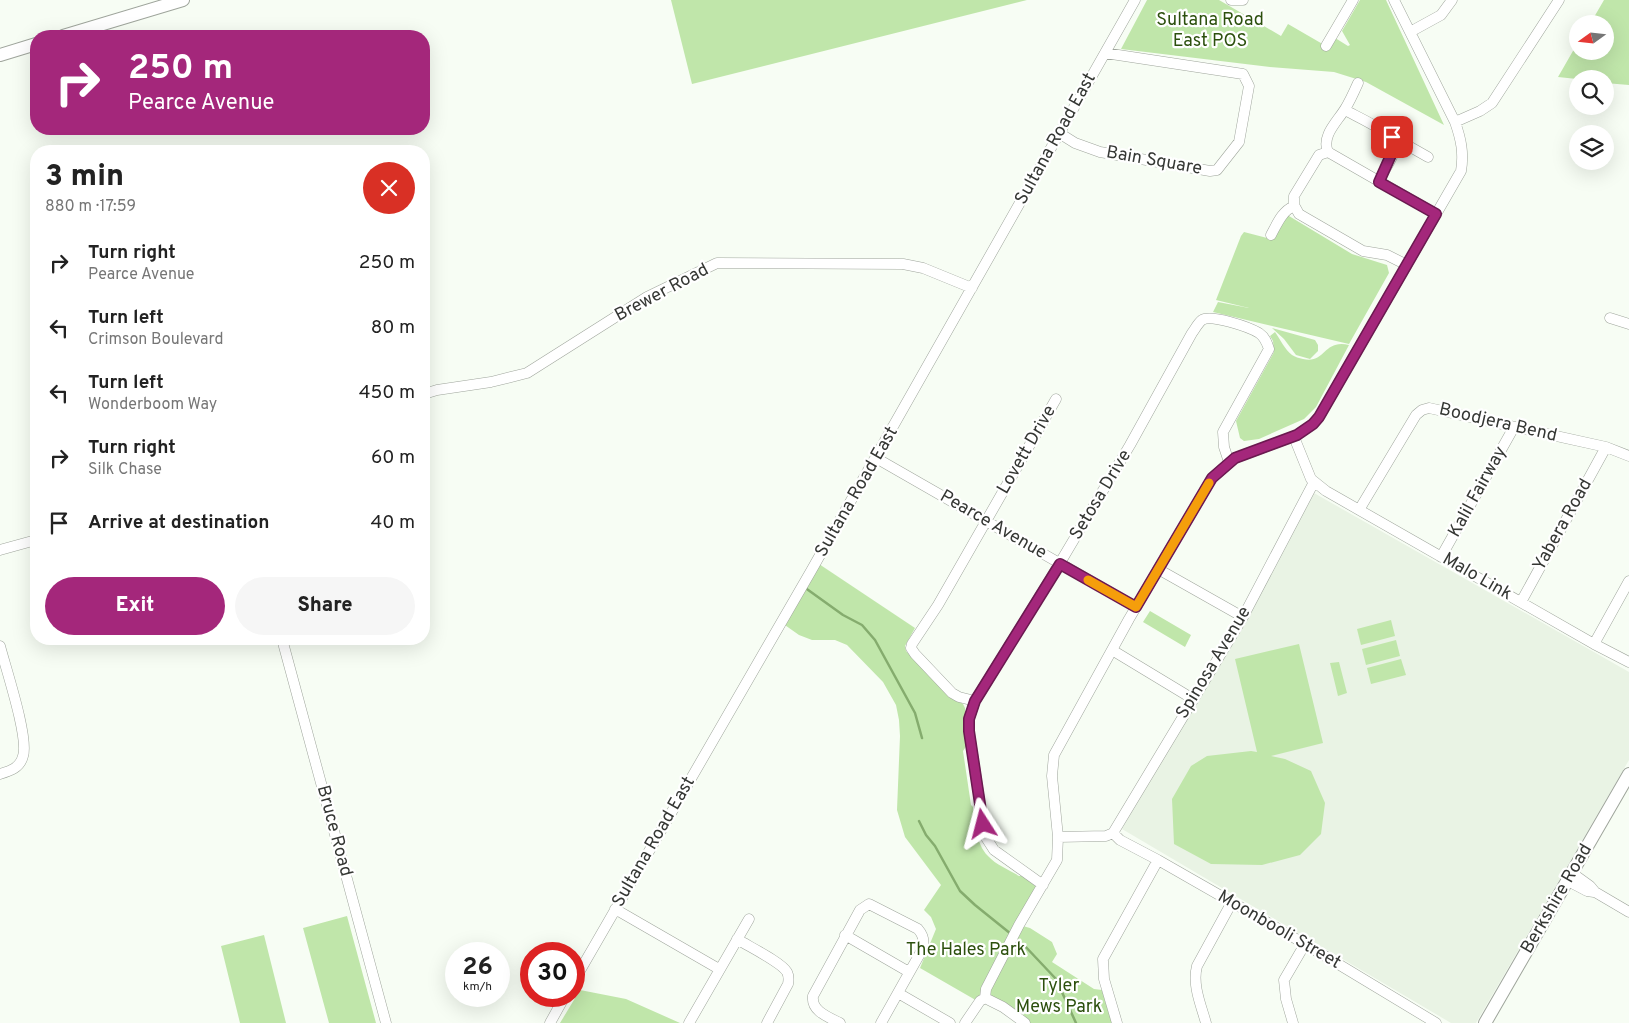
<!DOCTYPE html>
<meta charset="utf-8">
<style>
:root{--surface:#fff;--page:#f6f6f6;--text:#222;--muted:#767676;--accent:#a4277b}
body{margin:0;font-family:Overpass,sans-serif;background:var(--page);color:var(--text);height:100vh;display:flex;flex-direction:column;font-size:19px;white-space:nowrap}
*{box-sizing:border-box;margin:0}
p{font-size:16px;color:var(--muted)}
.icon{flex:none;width:28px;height:28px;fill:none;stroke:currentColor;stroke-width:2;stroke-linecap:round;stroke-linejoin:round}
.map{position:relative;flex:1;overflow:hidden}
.drawer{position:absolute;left:30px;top:145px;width:400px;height:500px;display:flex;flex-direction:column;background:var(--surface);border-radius:20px;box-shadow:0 5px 20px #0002}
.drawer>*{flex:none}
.hud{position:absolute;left:30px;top:30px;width:400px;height:105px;border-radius:20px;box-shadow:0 5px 20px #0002;background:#a4277b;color:#fff;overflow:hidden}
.needle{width:32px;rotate:255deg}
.tools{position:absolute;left:1569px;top:15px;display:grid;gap:10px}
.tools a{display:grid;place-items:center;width:45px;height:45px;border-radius:50%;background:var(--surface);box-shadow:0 5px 20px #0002;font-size:25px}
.speed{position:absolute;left:445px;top:942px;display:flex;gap:10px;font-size:25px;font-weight:700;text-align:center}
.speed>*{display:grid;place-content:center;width:65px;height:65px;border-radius:50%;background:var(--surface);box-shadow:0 5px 20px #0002;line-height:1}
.speed small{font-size:12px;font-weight:400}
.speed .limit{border:8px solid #d22;background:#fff;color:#111}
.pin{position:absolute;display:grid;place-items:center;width:42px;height:42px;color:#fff;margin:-21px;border-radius:10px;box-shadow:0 2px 8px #0006}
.me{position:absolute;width:55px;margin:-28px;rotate:351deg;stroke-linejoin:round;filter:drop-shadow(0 0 4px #0008)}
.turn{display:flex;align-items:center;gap:18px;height:105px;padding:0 15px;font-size:22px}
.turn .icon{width:65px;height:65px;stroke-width:2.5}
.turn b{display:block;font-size:35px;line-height:42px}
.round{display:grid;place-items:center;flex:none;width:52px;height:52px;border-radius:26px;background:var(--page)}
.head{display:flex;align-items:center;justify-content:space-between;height:85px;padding:0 15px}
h1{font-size:30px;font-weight:800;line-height:38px}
.cta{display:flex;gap:10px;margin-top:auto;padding:10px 15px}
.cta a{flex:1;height:58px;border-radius:30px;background:var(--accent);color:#fff;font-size:20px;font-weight:800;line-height:58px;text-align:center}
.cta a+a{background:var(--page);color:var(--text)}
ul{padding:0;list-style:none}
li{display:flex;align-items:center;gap:15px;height:65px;padding:0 15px}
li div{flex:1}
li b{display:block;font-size:19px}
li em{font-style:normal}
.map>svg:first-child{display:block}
</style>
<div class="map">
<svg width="1629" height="1023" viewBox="0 0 1629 1023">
<rect width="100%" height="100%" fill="#f7fdf4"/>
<path fill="#e9f3e4" d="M1314,493L1629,672V760L1476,1023H1451L1122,829Z"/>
<path fill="#c0e6aa" d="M671,0H1027L692,84Z
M1147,0H1219L1281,36L1288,24L1326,46L1332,36L1348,46L1350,45L1342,31L1360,0H1386L1444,125L1366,82L1334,72L1270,67L1121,49Z
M1604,0H1629V85L1605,83V79H1577L1558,77L1577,44L1578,51H1605V24H1590Z
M1284,213L1352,254L1387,265L1389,273L1349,344L1213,312L1218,302L1249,308L1216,300L1241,236L1244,232L1271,239Z
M1272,328L1315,340L1318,345V351L1310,359L1296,355L1284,339Z
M1275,332C1280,339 1285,350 1292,355C1295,357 1299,358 1303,359C1326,364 1323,339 1349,345L1316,407L1304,419L1259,439L1244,441L1240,438L1236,421L1274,352L1273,341L1270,336Z
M816,562L915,628L905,646L906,651L947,694L963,704L965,708L967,745L963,751L971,805L973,807C975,823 976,844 988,856C996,865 1010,870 1019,876H1023L1040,890L1019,925L1030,928L1052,942L1057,954L1052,962L1094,989L1102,990L1112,1023H1025L1003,1007L979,1002L920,968L936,929L931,917L924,910L941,885L905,837L897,810L900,736L899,720L896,705L883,682L847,645L835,640H812L799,635L782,623Z
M1150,611L1191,635L1185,647L1143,622Z
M1391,620L1395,636L1361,645L1357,629Z
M1396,640L1400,656L1366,665L1362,649Z
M1299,644L1323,743L1271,756L1285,759L1311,771L1325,803L1321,834L1300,855L1262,865L1211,864L1174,844L1172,799L1191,766L1207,756L1251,751L1257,752L1235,659Z
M1401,659L1406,675L1371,684L1367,668Z
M1339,662L1347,693L1338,696L1330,663Z
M347,916L376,1023H329L303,928Z
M264,935L286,1023H240L221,946Z
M580,990L626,999L680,1023H560Z"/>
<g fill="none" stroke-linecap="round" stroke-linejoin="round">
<path stroke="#85ac6e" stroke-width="2.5" d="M804,587L843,615L862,625L875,640L915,713L922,738
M919,821L926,835L935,846L960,891L975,905L1011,934
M1023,944L1056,979L1076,1023"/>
<g stroke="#9fa59c" stroke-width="11">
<path id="minor" d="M1231,0H1243
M1410,32L1441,15L1452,0
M1326,46L1353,0
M1345,110C1355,116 1395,133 1395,145C1395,157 1383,171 1379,181
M1455,122L1480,111L1492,103L1559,0
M1059,133L1075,143L1100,152L1210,171L1217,170L1239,142L1249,86L1243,74L1105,53
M1395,146L1405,144L1428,157
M1328,152C1321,136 1337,122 1345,109C1350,101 1354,92 1358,83
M1271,235C1277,224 1282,211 1294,206
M1407,265L1387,255L1363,251L1299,214L1294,205V196L1319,155L1328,152L1436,214
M1610,318L1629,324
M424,394L437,390L491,382L527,373L647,297L717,263L903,264L923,268L972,288
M1294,437L1311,479L1326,491L1594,644L1629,662
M876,458L1136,607
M1314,482L1243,617L1113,833L1120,840L1158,860L1305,944L1436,1023
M1359,510L1416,415L1422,410L1429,408L1606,447L1629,456
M0,550L36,540
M1441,557L1514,427
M1158,569L1243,617
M1521,602L1606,447
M282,639L386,1023
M1594,644L1629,581
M0,646C6,669 29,738 23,756C20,768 10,771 0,774
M1112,650L1193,699
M975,701L959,697L952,693L915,654L911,648L912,644L938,605L1056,399
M1058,837L1106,836L1113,833
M1572,873L1590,886L1595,892L1629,912
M1568,881L1587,891L1594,892
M1043,885L994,850L985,836L969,731V719L975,701L1051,578L1130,445L1192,333C1195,329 1198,323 1202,320C1211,314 1249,327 1259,333C1265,337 1267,343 1269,349L1223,432L1224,447L1229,462
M615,909L719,969
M845,935L909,972
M737,939C748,946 781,962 787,972C789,976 789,979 788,984L767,1023
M574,981L811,571L1135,0
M898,993L950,1023
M985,998L1003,1007L1025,1023
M550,1023L565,996
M689,1023L749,919
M840,1023C828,1017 811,1011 813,996L860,910L869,904L918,929C924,936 925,942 922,950L881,1023
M965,1023L980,1001L985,998L986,989L1019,925L1057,860L1058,837L1052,776L1054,755L1129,619L1212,478L1235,458L1297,435L1313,424L1319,417L1461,171C1464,153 1461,139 1455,122L1394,0
M1117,1023L1104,979L1103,959L1158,860
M1206,1023C1201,1005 1192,985 1197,966L1232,902
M1293,1023L1286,999L1284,980L1305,944"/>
</g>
<g stroke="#9fa59c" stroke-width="14">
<path id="major" d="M63,36L183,0
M0,55L36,44
M1485,1023L1629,774"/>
</g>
<use href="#minor" stroke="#fff" stroke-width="10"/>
<use href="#major" stroke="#fff" stroke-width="12"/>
</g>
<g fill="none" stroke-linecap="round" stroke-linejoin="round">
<g stroke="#6b1950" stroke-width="12">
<path id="route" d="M983,824L969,731V719L975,701L1060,564L1136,607L1212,478L1235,458L1297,435L1313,424L1319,417L1436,214L1379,182L1395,146L1392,137"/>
</g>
<use href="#route" stroke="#a4277b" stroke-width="9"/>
<path stroke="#f59e0b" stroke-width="9" d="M1088,580L1136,607L1209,483"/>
</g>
<g text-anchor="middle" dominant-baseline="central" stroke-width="4.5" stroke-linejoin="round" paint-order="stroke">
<g font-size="18" fill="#2c500d" stroke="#fff">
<text x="1210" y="20">Sultana Road<tspan x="1210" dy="21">East POS</tspan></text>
<text x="966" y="950">The Hales Park</text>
<text x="1059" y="986">Tyler<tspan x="1059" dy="21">Mews Park</tspan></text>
</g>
<g font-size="18" fill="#353734" stroke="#fff">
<text transform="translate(1056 139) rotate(-61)">Sultana Road East</text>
<text transform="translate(1154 161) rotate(10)">Bain Square</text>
<text transform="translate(662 293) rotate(-28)">Brewer Road</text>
<text transform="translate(1498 423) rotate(13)">Boodjera Bend</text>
<text transform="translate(1027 450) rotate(-60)">Lovett Drive</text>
<text transform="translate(857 492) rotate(-60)">Sultana Road East</text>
<text transform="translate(1478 492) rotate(-61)">Kalil Fairway</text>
<text transform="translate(1101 495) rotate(-59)">Setosa Drive</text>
<text transform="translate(993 525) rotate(30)">Pearce Avenue</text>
<text transform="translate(1563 525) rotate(-61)">Yabera Road</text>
<text transform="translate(1477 577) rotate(30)">Malo Link</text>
<text transform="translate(1214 663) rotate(-59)">Spinosa Avenue</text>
<text transform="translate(334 831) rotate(75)">Bruce Road</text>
<text transform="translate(654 842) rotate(-60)">Sultana Road East</text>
<text transform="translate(1557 899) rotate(-60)">Berkshire Road</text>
<text transform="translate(1279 930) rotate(30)">Moonbooli Street</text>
</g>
</g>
</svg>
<div class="tools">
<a><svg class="needle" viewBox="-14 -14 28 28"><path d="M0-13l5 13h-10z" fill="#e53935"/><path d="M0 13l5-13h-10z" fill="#767676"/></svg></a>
<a><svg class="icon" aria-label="search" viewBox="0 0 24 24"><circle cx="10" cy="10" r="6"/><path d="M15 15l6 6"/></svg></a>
<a><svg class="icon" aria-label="layers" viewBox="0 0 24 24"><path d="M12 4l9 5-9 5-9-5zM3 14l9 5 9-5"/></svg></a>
</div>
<div class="speed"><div>26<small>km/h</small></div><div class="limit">30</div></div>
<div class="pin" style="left:1392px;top:137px;background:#d93025"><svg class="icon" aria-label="arrive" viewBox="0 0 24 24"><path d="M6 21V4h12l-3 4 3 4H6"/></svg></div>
<svg class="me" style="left:983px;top:824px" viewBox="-20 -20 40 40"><path d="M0-17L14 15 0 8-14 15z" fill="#a4277b" stroke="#fff" stroke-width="4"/></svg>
<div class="hud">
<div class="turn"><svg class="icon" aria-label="right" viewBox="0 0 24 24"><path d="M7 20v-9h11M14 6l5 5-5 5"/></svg><div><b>250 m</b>Pearce Avenue</div></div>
</div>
<section class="drawer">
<div class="head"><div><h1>3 min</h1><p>880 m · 17:59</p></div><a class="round" style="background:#d93025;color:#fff"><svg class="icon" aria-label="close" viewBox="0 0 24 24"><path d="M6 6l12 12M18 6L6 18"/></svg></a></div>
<ul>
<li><svg class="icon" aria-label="right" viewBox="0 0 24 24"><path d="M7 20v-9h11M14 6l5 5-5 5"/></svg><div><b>Turn right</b><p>Pearce Avenue</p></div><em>250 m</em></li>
<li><svg class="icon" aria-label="left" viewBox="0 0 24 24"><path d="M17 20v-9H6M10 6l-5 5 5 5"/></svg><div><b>Turn left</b><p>Crimson Boulevard</p></div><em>80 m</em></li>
<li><svg class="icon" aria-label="left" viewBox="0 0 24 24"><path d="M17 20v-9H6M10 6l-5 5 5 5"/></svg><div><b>Turn left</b><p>Wonderboom Way</p></div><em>450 m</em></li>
<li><svg class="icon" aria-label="right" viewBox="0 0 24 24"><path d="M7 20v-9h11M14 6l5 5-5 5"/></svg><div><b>Turn right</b><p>Silk Chase</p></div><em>60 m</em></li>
<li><svg class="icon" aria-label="arrive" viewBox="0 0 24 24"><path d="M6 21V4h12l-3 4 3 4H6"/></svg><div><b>Arrive at destination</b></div><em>40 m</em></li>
</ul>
<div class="cta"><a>Exit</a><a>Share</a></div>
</section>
</div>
